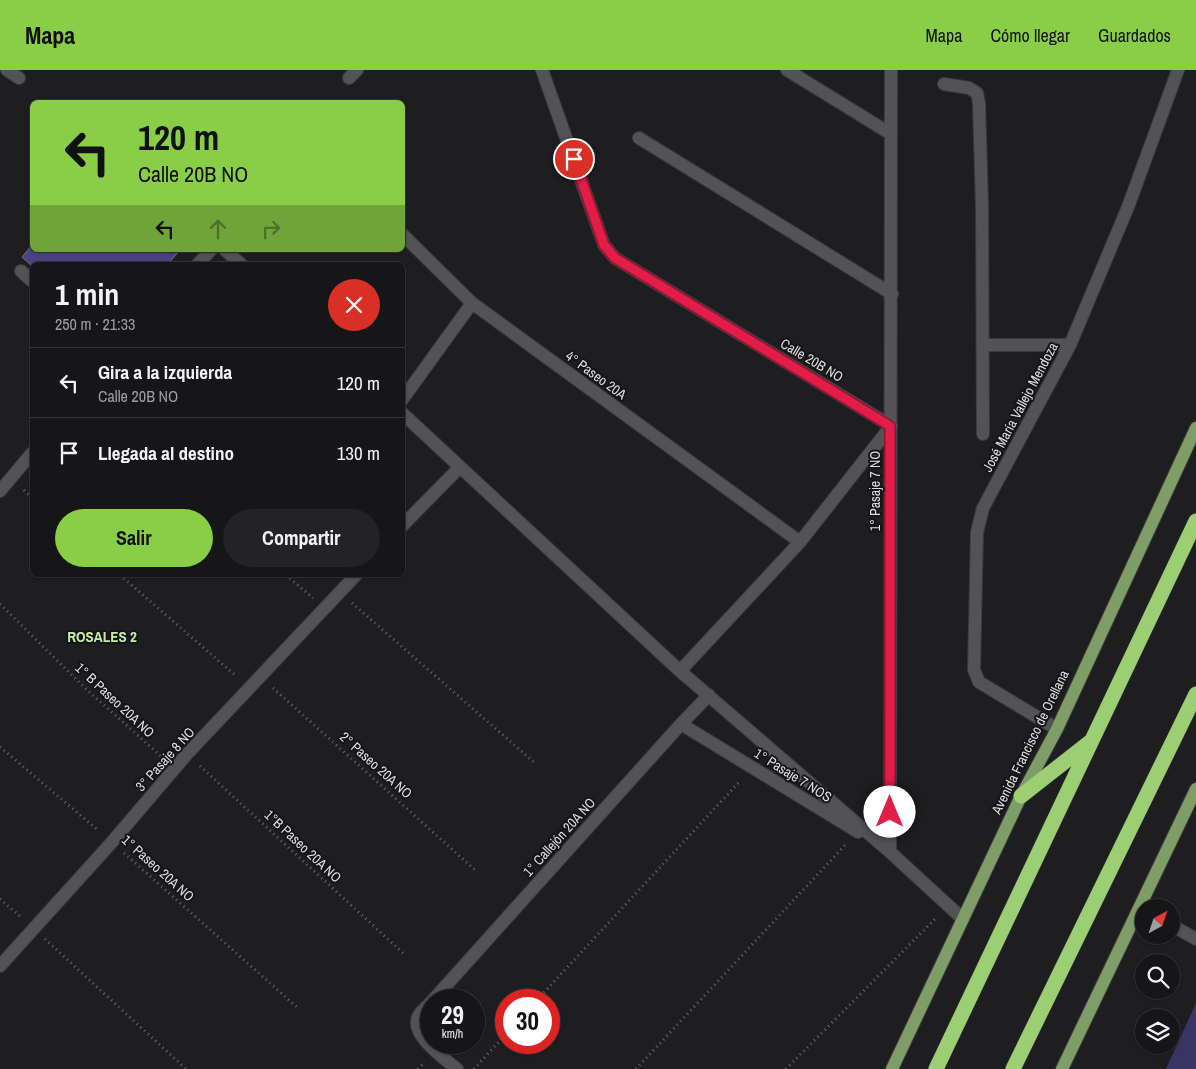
<!DOCTYPE html>
<html lang="es">
<meta charset="utf-8">
<style>
:root{--surface:#161619;--page:#232326;--text:#f1f3f6;--muted:#9e9fa2;--line:#353538;--accent:#8ace47}
body{margin:0;font-family:"Archivo Narrow",sans-serif;background:var(--page);color:var(--text);height:100vh;display:flex;flex-direction:column;font-size:19px;white-space:nowrap}
*{box-sizing:border-box;margin:0}
p{font-size:16px;color:var(--muted)}
.icon{flex:none;width:28px;height:28px;fill:none;stroke:currentColor;stroke-width:2;stroke-linecap:round;stroke-linejoin:round}
.map{position:relative;flex:1;overflow:hidden}
.drawer{position:absolute;left:30px;top:192px;width:375px;height:315px;display:flex;flex-direction:column;background:var(--surface);border-radius:8px;box-shadow:0 1px 4px #0004,0 0 0 1px var(--line)}
.drawer>*{flex:none}
.banner{position:absolute;left:30px;top:30px;width:375px;height:152px;border-radius:8px;box-shadow:0 1px 4px #0004,0 0 0 1px var(--line);background:#8ace47;color:#111;overflow:hidden}
.needle{width:32px;rotate:40deg}
.controls{position:absolute;left:1135px;top:829px;display:grid;gap:10px}
.controls a{display:grid;place-items:center;width:45px;height:45px;border-radius:50%;background:var(--surface);box-shadow:0 1px 4px #0004,0 0 0 1px var(--line);font-size:25px}
.speed{position:absolute;left:420px;top:919px;display:flex;gap:10px;font-size:25px;font-weight:700;text-align:center}
.speed>*{display:grid;place-content:center;width:65px;height:65px;border-radius:50%;background:var(--surface);box-shadow:0 1px 4px #0004,0 0 0 1px var(--line);line-height:1}
.speed small{font-size:12px;font-weight:400}
.speed .limit{border:8px solid #d22;background:#fff;color:#111}
.pin{position:absolute;display:grid;place-items:center;width:42px;height:42px;color:#fff;margin:-21px;border:2px solid #fff;border-radius:50%;box-shadow:0 1px 5px #0007}
.me{position:absolute;width:55px;margin:-28px;rotate:0deg;stroke-linejoin:round;filter:drop-shadow(0 0 4px #0008)}
.turn{display:flex;align-items:center;gap:18px;height:105px;padding:0 25px;font-size:22px}
.turn .icon{width:65px;height:65px;stroke-width:2.5}
.turn b{display:block;font-size:35px;line-height:42px}
.lanes{display:flex;align-items:center;height:48px;padding:0 25px;background:#0003;justify-content:center;gap:25px;direction:ltr}
.lanes .off{opacity:.35}
.round{display:grid;place-items:center;flex:none;width:52px;height:52px;border-radius:26px;background:var(--page)}
.summary{display:flex;align-items:center;justify-content:space-between;height:85px;padding:0 25px}
h1{font-size:30px;font-weight:700;line-height:38px}
.action{display:flex;gap:10px;margin-top:auto;padding:10px 25px}
.action a{flex:1;height:58px;border-radius:30px;background:var(--accent);color:#111;font-size:20px;font-weight:700;line-height:58px;text-align:center}
.action a+a{background:var(--page);color:var(--text)}
ul{padding:0;list-style:none}
li{display:flex;align-items:center;gap:15px;height:70px;padding:0 25px;border-top:1px solid var(--line)}
li div{flex:1}
li b{display:block;font-size:19px}
li em{font-style:normal}
header{display:flex;align-items:center;gap:30px;box-sizing:border-box;height:70px;padding:0 25px;background:var(--accent);color:#111}
header strong{font-size:24px}
nav{display:flex;gap:28px;margin-inline-start:auto;font-size:18px}
.map>svg:first-child{display:block}
</style>
<header>
<strong>Mapa</strong>
<nav><a>Mapa</a><a>Cómo llegar</a><a>Guardados</a></nav>
</header>
<div class="map">
<svg width="1196" height="999" viewBox="0 0 1196 999">
<rect width="100%" height="100%" fill="#1e1e21"/>
<path fill="#3a3462" d="M1196,933V999H1166Z"/>
<path fill="#4b4282" stroke="#767679" d="M32,175V180H180L167,195H32V196L22,187Z"/>
<g fill="none" stroke-linecap="round" stroke-linejoin="round">
<g stroke="#3b3b3e" stroke-width="14">
<path id="minor" d="M7,0L19,8
M542,0L604,175L615,188L891,356L800,472L680,601
M787,0L891,64
M349,8L357,0
M944,14L969,18L977,23L979,33L982,136L983,364
M639,68L892,224
M402,164L472,233
M225,180L242,195
M197,195L211,180
M21,201L32,211
M984,275H1070
M402,330L472,233L800,472
M402,343L680,601L890,782L963,849
M0,421L32,383
M402,456L460,397
M681,654L858,762
M1057,659L979,612L974,600L977,462L983,438L1070,275L1128,137L1178,0
M890,782L891,0
M1171,855L1196,869
M0,896L112,772L187,684L356,505
M433,930L681,654L709,625
M431,932C427,937 420,942 418,947C410,965 445,989 457,999"/>
</g>
<g stroke="#3b3b3e" stroke-width="14">
<path id="major" d="M892,999L1021,726L1057,659L1196,358
M1062,999L1196,719"/>
</g>
<g stroke="#3b3b3e" stroke-width="16">
<path id="highway" d="M1021,726L1090,672
M936,999L1196,451
M1013,999L1196,624"/>
</g>
<path stroke="#6a6a6c" stroke-width="3" stroke-dasharray="1 4" stroke-linecap="butt" d="M24,420L32,428
M120,505L236,606
M286,505L313,528
M352,533L536,694
M0,534L86,619L163,688
M273,618L475,800
M0,677L99,761
M200,696L403,883
M124,783L299,939
M0,829L22,848
M45,869L186,999
M537,930L741,710
M418,999L425,992
M474,999L506,964
M636,999L847,773
M786,999L937,847"/>
<use href="#minor" stroke="#535356" stroke-width="12"/>
<use href="#major" stroke="#7f9d67" stroke-width="12"/>
<use href="#highway" stroke="#9cce73" stroke-width="15"/>
</g>
<g fill="none" stroke-linecap="round" stroke-linejoin="round">
<g stroke="#92132f" stroke-width="12">
<path id="route" d="M574,89L604,175L615,188L890,356V742"/>
</g>
<use href="#route" stroke="#e11d48" stroke-width="9"/>
</g>
<g text-anchor="middle" dominant-baseline="central" stroke-width="4" stroke-linejoin="round" paint-order="stroke">
<g font-size="14" fill="#dedee0" stroke="#151518">
<text transform="translate(812 290) rotate(31)">Calle 20B NO</text>
<text transform="translate(596 305) rotate(36)">4° Paseo 20A</text>
<text transform="translate(1020 337) rotate(-62)">José María Vallejo Mendoza</text>
<text transform="translate(875 421) rotate(-90)">1° Pasaje 7 NO</text>
<text transform="translate(115 630) rotate(43)">1° B Paseo 20A NO</text>
<text transform="translate(1030 672) rotate(-64)">Avenida Francisco de Orellana</text>
<text transform="translate(165 689) rotate(-48)">3° Pasaje 8 NO</text>
<text transform="translate(376 695) rotate(42)">2° Paseo 20A NO</text>
<text transform="translate(793 705) rotate(32)">1° Pasaje 7 NOS</text>
<text transform="translate(559 767) rotate(-48)">1° Callejón 20A NO</text>
<text transform="translate(303 776) rotate(43)">1°B Paseo 20A NO</text>
<text transform="translate(158 798) rotate(42)">1° Paseo 20A NO</text>
</g>
<g font-size="15" font-weight="bold" fill="#c6eda8" stroke="#151518">
<text x="102" y="566">ROSALES 2</text>
</g>
</g>
</svg>
<div class="controls">
<a><svg class="needle" viewBox="-14 -14 28 28"><path d="M0-13l5 13h-10z" fill="#e53935"/><path d="M0 13l5-13h-10z" fill="#9e9fa2"/></svg></a>
<a><svg class="icon" aria-label="search" viewBox="0 0 24 24"><circle cx="10" cy="10" r="6"/><path d="M15 15l6 6"/></svg></a>
<a><svg class="icon" aria-label="layers" viewBox="0 0 24 24"><path d="M12 4l9 5-9 5-9-5zM3 14l9 5 9-5"/></svg></a>
</div>
<div class="speed"><div>29<small>km/h</small></div><div class="limit">30</div></div>
<div class="pin" style="left:574px;top:89px;background:#d93025"><svg class="icon" aria-label="arrive" viewBox="0 0 24 24"><path d="M6 21V4h12l-3 4 3 4H6"/></svg></div>
<svg class="me" style="left:890px;top:742px" viewBox="-20 -20 40 40"><circle r="19" fill="#fff"/><path d="M0-13L10 11 0 6-10 11z" fill="#e11d48"/></svg>
<div class="banner">
<div class="turn"><svg class="icon" aria-label="left" viewBox="0 0 24 24"><path d="M17 20v-9H6M10 6l-5 5 5 5"/></svg><div><b>120 m</b>Calle 20B NO</div></div>
<div class="lanes"><svg class="icon" aria-label="left" viewBox="0 0 24 24"><path d="M17 20v-9H6M10 6l-5 5 5 5"/></svg><svg class="icon off" aria-label="ahead" viewBox="0 0 24 24"><path d="M12 20V5M6 11l6-6 6 6"/></svg><svg class="icon off" aria-label="right" viewBox="0 0 24 24"><path d="M7 20v-9h11M14 6l5 5-5 5"/></svg></div>
</div>
<section class="drawer">
<div class="summary"><div><h1>1 min</h1><p>250 m · 21:33</p></div><a class="round" style="background:#d93025;color:#fff"><svg class="icon" aria-label="close" viewBox="0 0 24 24"><path d="M6 6l12 12M18 6L6 18"/></svg></a></div>
<ul>
<li><svg class="icon" aria-label="left" viewBox="0 0 24 24"><path d="M17 20v-9H6M10 6l-5 5 5 5"/></svg><div><b>Gira a la izquierda</b><p>Calle 20B NO</p></div><em>120 m</em></li>
<li><svg class="icon" aria-label="arrive" viewBox="0 0 24 24"><path d="M6 21V4h12l-3 4 3 4H6"/></svg><div><b>Llegada al destino</b></div><em>130 m</em></li>
</ul>
<div class="action"><a>Salir</a><a>Compartir</a></div>
</section>
</div>
